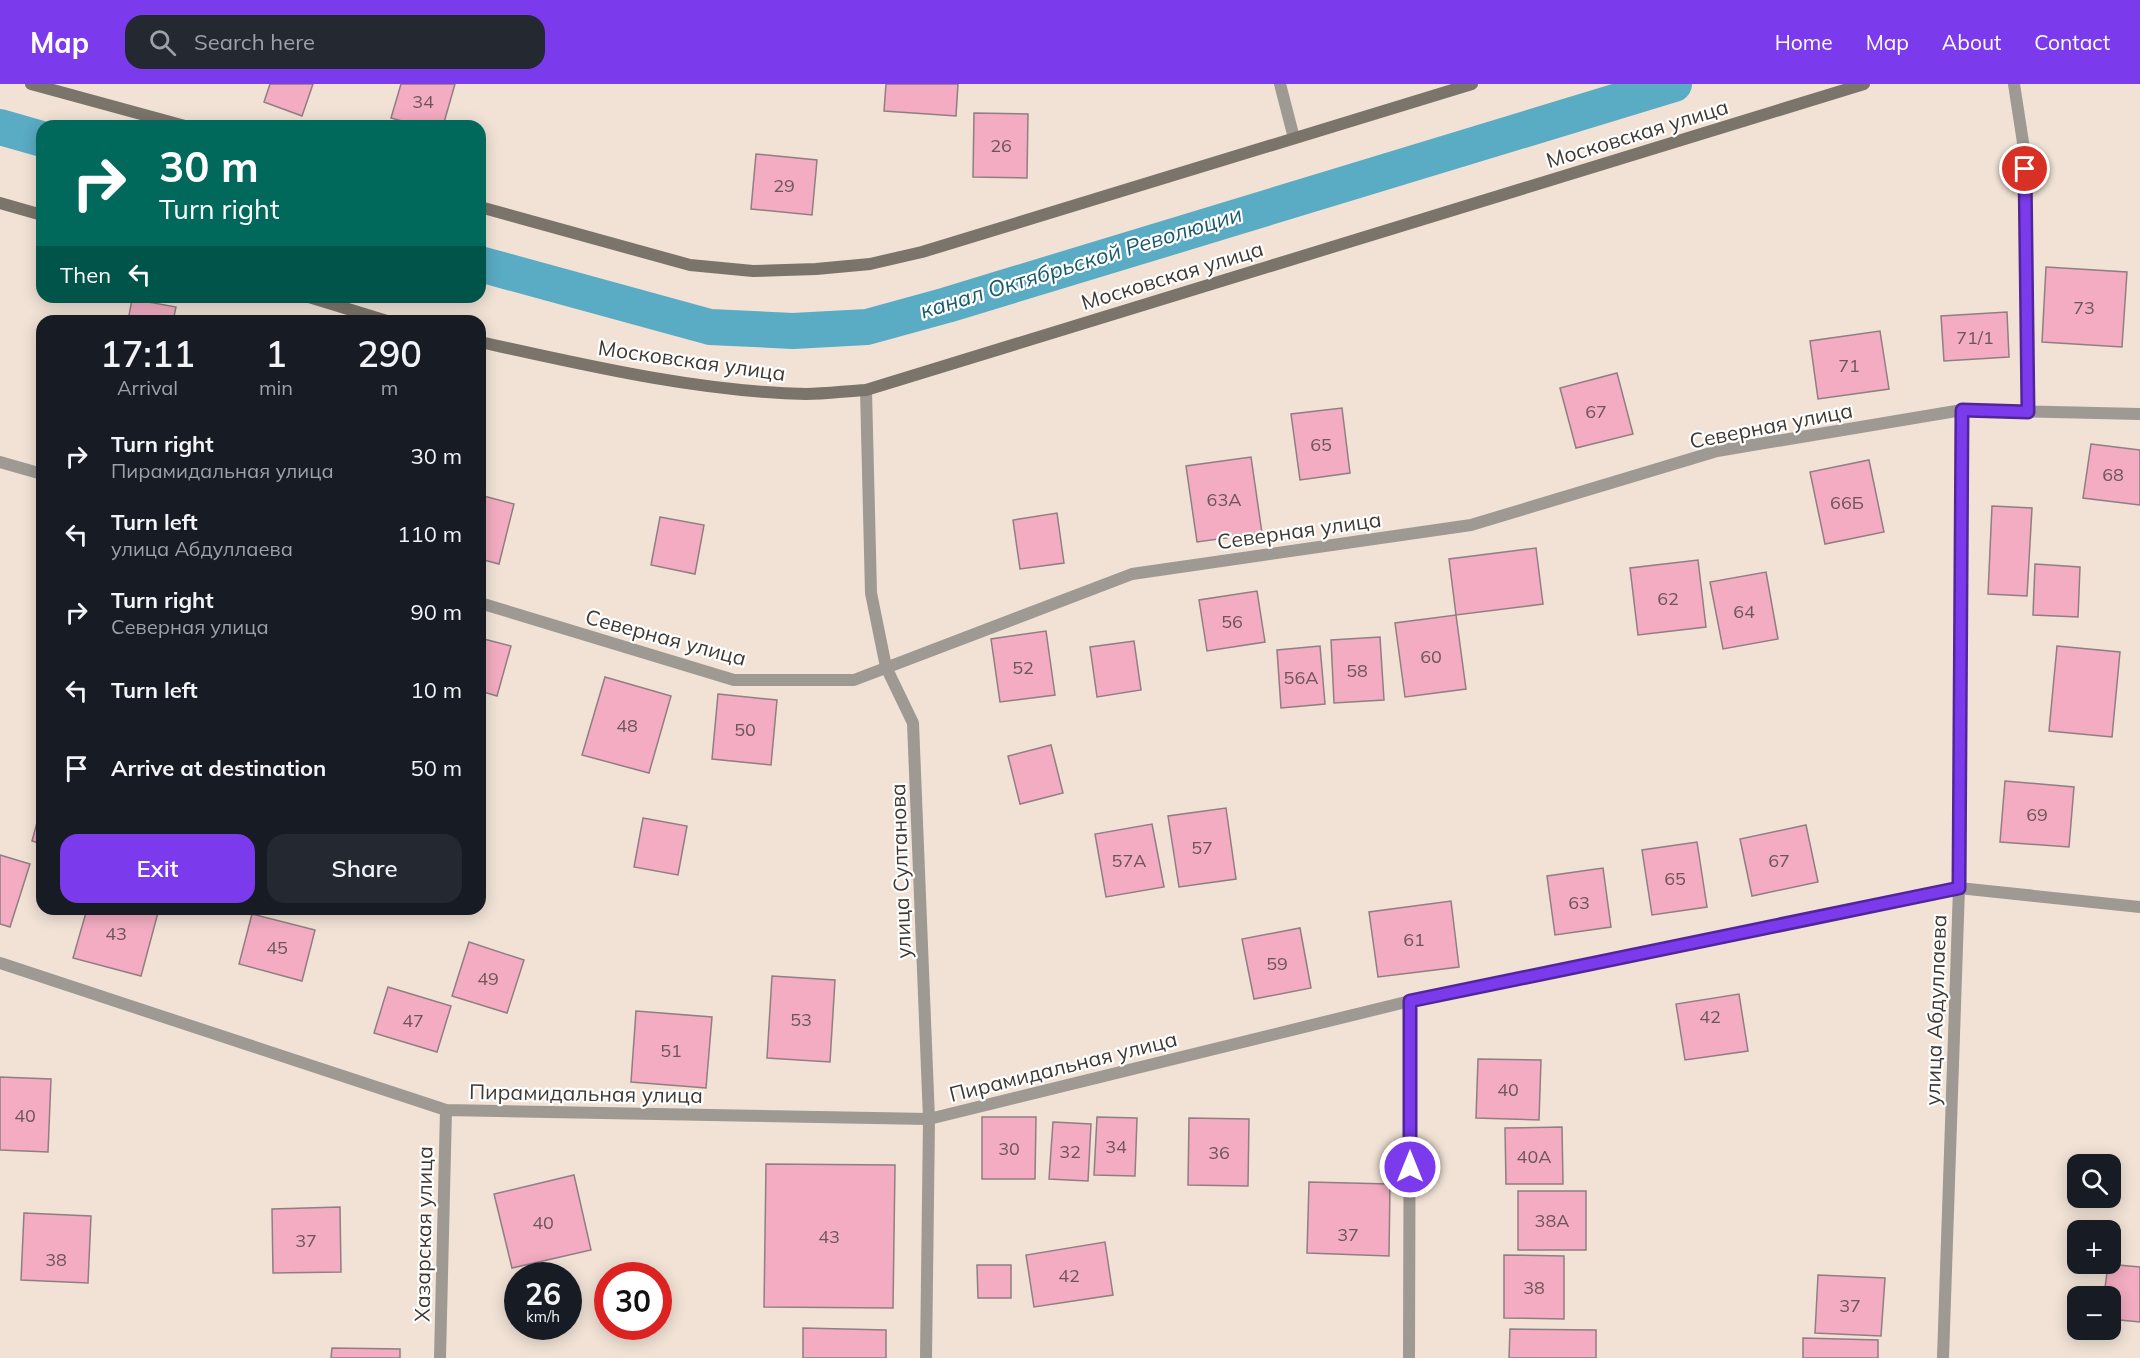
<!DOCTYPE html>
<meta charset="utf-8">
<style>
:root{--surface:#171b24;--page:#242831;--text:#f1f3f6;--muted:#9ea1a6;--accent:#7c3aed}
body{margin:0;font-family:Mulish,sans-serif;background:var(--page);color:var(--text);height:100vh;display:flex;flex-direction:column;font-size:22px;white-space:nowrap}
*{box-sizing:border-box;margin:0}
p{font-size:20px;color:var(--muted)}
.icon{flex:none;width:33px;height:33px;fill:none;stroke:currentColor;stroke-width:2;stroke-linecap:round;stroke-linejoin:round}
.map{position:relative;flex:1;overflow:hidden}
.drawer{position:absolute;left:36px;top:231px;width:450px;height:600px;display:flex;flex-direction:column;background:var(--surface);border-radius:18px;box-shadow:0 3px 15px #0003}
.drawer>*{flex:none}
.guide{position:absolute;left:36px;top:36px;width:450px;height:183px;border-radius:18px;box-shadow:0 3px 15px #0003;background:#00695c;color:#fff;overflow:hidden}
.fabs{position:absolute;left:2067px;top:1070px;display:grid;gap:12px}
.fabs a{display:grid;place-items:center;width:54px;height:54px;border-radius:12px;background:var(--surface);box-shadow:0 3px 15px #0003;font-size:30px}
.speed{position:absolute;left:504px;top:1178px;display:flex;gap:12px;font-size:30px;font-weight:700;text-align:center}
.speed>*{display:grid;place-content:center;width:78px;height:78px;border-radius:50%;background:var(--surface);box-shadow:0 3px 15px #0003;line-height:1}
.speed small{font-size:15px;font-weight:400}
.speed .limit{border:9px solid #d22;background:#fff;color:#111}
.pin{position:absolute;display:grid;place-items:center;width:51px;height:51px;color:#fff;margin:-26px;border:3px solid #fff;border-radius:50%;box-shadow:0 2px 6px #0007}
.me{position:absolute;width:66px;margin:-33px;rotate:0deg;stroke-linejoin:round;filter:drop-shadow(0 0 4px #0008)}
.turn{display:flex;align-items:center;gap:21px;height:126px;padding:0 24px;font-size:27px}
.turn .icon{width:78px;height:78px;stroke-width:2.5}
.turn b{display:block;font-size:42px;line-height:51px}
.then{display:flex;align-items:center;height:57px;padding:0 24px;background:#0003;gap:12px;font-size:22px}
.eta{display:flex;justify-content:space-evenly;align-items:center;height:102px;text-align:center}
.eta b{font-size:36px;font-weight:600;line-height:42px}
.cta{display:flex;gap:12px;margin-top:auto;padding:12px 24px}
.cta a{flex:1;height:69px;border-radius:18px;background:var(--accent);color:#fff;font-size:24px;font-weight:600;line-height:69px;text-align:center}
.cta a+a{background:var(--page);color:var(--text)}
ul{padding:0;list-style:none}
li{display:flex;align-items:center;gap:18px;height:78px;padding:0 24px}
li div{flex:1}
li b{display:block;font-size:22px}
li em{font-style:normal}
header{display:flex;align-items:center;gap:36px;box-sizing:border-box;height:84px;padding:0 30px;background:var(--accent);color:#fff}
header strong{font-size:28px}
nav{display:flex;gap:33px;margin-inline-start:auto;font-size:21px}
.search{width:420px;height:54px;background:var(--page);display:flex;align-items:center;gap:15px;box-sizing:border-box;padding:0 21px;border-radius:18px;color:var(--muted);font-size:22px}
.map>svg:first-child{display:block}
</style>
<header>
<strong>Map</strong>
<div class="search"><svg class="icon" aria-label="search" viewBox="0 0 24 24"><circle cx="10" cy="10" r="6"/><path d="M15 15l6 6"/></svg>Search here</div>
<nav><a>Home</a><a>Map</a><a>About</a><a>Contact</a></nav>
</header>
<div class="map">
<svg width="2140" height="1274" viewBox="0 0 2140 1274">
<rect width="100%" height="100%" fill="#f1e2d5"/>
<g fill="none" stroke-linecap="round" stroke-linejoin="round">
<path stroke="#5aabc4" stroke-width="36" d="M0,43L42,55
M480,180L710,243L793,247L867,243L947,221L1674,0"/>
</g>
<path fill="#f3acc1" stroke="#907e83" stroke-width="1.5" d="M270,0H313L302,32L264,18Z
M401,0H455L443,42H420L391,34Z
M886,0H958L956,32L884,27Z
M974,29L1028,30L1027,94L973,93Z
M756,70L817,76L812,131L751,125Z
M2046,183L2127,188L2122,263L2042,258Z
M132,215L176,223L173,237H128Z
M2007,228L2009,273L1944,277L1941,232Z
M1880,247L1889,305L1818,315L1810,257Z
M1617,289L1633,350L1576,364L1560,304Z
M1342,324L1350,389L1300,396L1291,330Z
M2091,360L2140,366V421L2083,414Z
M1251,373L1262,449L1197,458L1186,382Z
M1869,376L1884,448L1825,460L1810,388Z
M480,411L514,420L499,480L480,475Z
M1992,422L2032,424L2027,512L1988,510Z
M1057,429L1064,479L1020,485L1013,436Z
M660,433L704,441L695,490L651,481Z
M1536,464L1543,520L1456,531L1449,475Z
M1698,476L1706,543L1638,551L1630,484Z
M2035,480L2080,483L2078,533L2033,531Z
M1766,488L1778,555L1723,565L1710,498Z
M1257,507L1265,558L1207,567L1199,516Z
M1456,531L1466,605L1405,613L1395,539Z
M1046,547L1055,611L1000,618L991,555Z
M1380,553L1384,616L1334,619L1331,556Z
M480,554L511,562L497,612L480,607Z
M1134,557L1141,606L1097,613L1090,563Z
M1320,562L1325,620L1281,624L1277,566Z
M2057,562L2120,568L2112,653L2049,647Z
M605,593L671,612L649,689L582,671Z
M718,610L777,616L771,681L712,675Z
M1051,661L1063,709L1020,720L1008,672Z
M2005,697L2074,703L2069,763L2000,758Z
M42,720V760L32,757Z
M1226,724L1236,795L1179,803L1168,732Z
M643,734L687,742L678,791L634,783Z
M1152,740L1164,803L1106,813L1095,750Z
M1806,741L1818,798L1752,812L1740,755Z
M1697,758L1707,823L1652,831L1642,766Z
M0,771L30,780L10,843L0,840Z
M1603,784L1611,843L1555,851L1547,792Z
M1451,817L1459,883L1378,893L1369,828Z
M87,825H159L141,892L73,874Z
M252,830L315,846L302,897L239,880Z
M1300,844L1311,904L1254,915L1242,855Z
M469,858L524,876L507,929L452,912Z
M772,892L835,896L830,978L767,974Z
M388,903L451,922L437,968L374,949Z
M1739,910L1748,967L1685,976L1676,920Z
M636,927L712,933L706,1004L631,998Z
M1478,975L1541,976L1539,1036L1476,1034Z
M0,993L51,995L48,1068L0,1066Z
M982,1033H1036L1035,1095H982Z
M1097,1033L1137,1034L1135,1092L1094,1091Z
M1189,1034L1249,1035L1248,1102L1188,1101Z
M1053,1038L1091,1040L1088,1097L1049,1095Z
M1562,1043L1563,1100H1506L1505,1044Z
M766,1080L895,1081L893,1224L764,1223Z
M574,1091L591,1166L512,1184L494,1110Z
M1309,1098L1390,1100L1389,1172L1307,1169Z
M1518,1107H1586V1166H1518Z
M340,1123L341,1188L273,1189L272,1125Z
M24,1129L91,1132L88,1199L21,1196Z
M1105,1158L1113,1211L1034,1223L1026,1171Z
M1504,1171L1564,1172V1235L1504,1234Z
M2108,1180L2140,1183V1238L2110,1235V1212H2104Z
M977,1181H1011V1214H978Z
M1818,1191L1885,1194L1881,1252L1815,1249Z
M803,1244L886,1246V1274H803Z
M1510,1245L1596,1246V1274H1509Z
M1803,1254L1878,1256V1274H1803Z
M332,1264L400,1265V1274H331Z"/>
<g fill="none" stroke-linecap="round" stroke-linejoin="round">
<path stroke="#9e9993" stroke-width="12" d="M1280,0L1294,54
M2014,0L2024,65L2028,328
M866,306L871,509L886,583L913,639L929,1035L926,1274
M0,378L42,390
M480,519L734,596H854L1132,490L1471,441L1717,367L1962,326L2140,330
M0,879L446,1026L929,1035L1410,917L1959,804L2140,823
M440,1274L446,1026
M1409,1274L1410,917
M1943,1274L1959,804L1962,326"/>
<path stroke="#7b746b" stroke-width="12" d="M31,0L185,42
M0,119L42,131
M480,123L690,181L753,187L816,185L870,180L922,168L1472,0
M309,213L387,237
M480,258C584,281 699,308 806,310C826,310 846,307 866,306L1864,0"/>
</g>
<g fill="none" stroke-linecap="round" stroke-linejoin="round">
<g stroke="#51269a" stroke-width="15">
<path id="route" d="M1410,1083V917L1959,804L1962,326L2028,328L2025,85"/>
</g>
<use href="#route" stroke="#7c3aed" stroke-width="10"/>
</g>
<g text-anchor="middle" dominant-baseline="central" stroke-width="4.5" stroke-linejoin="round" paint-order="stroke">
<g font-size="18" fill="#6c5657">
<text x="423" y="17">34</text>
<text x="1001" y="61">26</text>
<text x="784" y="101">29</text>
<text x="2084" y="223">73</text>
<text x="1975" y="253">71/1</text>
<text x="1849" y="281">71</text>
<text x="1596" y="327">67</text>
<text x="1321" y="360">65</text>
<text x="2113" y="390">68</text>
<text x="1224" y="415">63А</text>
<text x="1847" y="418">66Б</text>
<text x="1668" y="514">62</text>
<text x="1744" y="527">64</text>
<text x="1232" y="537">56</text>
<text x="1431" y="572">60</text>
<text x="1023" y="583">52</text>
<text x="1357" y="586">58</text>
<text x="1301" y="593">56А</text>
<text x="627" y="641">48</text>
<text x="745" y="645">50</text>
<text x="2037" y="730">69</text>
<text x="1202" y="763">57</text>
<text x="1129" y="776">57А</text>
<text x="1779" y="776">67</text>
<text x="1675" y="794">65</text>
<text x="1579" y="818">63</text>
<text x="116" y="849">43</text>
<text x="1414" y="855">61</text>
<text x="277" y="863">45</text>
<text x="1277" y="879">59</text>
<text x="488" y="894">49</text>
<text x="1710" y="932">42</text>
<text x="801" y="935">53</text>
<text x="413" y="936">47</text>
<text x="671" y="966">51</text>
<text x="1508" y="1005">40</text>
<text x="25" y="1031">40</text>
<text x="1116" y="1062">34</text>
<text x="1009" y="1064">30</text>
<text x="1070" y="1067">32</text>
<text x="1219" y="1068">36</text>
<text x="1534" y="1072">40А</text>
<text x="1552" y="1136">38А</text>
<text x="543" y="1138">40</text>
<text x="1348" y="1150">37</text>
<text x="829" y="1152">43</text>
<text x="306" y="1156">37</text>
<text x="56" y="1175">38</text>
<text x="1069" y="1191">42</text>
<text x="1534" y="1203">38</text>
<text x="1850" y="1221">37</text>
</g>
<g font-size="21" fill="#3f3934" stroke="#fff">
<text transform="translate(1637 49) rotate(-17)">Московская улица</text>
<text transform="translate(1172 191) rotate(-17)">Московская улица</text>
<text transform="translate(692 276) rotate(8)">Московская улица</text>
<text transform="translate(1771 341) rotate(-11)">Северная улица</text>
<text transform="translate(1299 446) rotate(-8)">Северная улица</text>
<text transform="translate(666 553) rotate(15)">Северная улица</text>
<text transform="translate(900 787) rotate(-92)">улица Султанова</text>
<text transform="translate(1935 926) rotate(-88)">улица Абдуллаева</text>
<text transform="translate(1063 982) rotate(-14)">Пирамидальная улица</text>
<text transform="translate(586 1009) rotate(1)">Пирамидальная улица</text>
<text transform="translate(423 1150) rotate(-89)">Хазарская улица</text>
</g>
<g font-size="22" font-style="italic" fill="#185a6c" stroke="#fff">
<text transform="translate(1081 178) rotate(-17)">канал Октябрьской Революции</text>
</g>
</g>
</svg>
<div class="fabs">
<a><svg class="icon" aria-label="search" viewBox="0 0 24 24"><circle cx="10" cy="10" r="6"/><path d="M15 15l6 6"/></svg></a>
<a>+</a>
<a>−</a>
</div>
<div class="speed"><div>26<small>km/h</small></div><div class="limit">30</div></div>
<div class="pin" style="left:2025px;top:85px;background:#d93025"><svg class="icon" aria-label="arrive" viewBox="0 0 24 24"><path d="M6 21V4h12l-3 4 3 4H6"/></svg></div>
<svg class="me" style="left:1410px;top:1083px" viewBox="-20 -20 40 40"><circle r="17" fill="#7c3aed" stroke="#fff" stroke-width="3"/><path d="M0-11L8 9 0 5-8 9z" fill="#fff"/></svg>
<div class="guide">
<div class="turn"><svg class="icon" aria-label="right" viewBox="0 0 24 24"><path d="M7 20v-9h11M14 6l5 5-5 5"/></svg><div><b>30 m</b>Turn right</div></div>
<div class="then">Then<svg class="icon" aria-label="left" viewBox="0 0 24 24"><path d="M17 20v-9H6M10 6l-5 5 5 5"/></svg></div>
</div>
<section class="drawer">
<div class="eta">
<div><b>17:11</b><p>Arrival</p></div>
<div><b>1</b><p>min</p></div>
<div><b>290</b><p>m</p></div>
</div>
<ul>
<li><svg class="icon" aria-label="right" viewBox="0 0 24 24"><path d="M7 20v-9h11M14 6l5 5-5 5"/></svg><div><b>Turn right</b><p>Пирамидальная улица</p></div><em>30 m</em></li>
<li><svg class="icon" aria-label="left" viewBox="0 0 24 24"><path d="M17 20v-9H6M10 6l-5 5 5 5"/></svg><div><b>Turn left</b><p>улица Абдуллаева</p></div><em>110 m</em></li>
<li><svg class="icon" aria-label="right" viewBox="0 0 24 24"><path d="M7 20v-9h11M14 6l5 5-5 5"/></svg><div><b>Turn right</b><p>Северная улица</p></div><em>90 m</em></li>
<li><svg class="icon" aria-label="left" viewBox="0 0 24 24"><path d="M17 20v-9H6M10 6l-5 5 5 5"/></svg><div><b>Turn left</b></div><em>10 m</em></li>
<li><svg class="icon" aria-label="arrive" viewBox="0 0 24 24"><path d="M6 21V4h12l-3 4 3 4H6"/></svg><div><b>Arrive at destination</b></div><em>50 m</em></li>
</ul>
<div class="cta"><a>Exit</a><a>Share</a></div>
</section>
</div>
